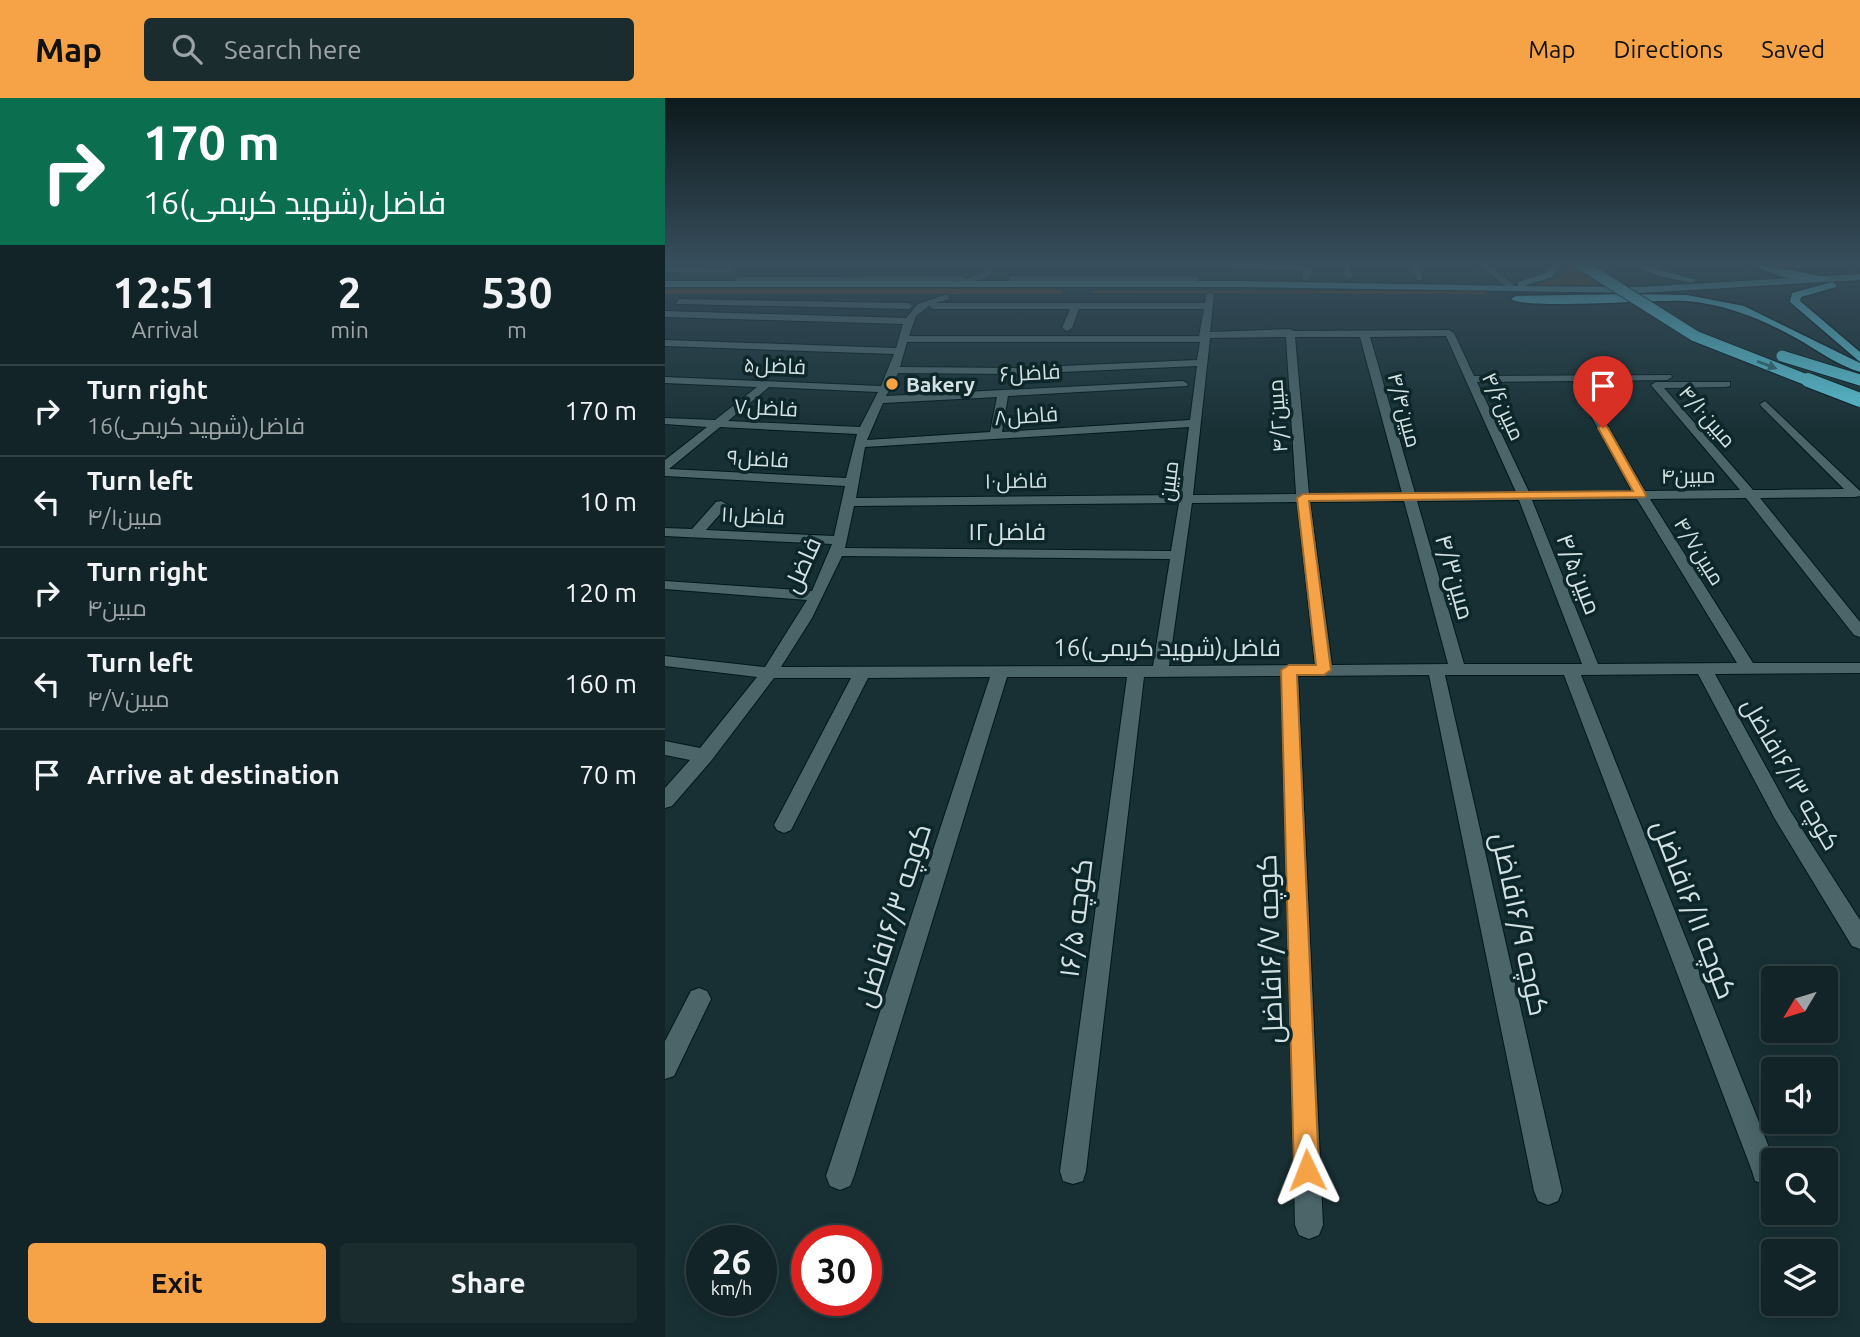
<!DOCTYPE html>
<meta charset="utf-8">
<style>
:root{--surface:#122427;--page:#1b2c2f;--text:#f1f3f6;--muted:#9ca4a7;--line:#314144;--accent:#f5a346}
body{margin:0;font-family:Ubuntu,Cairo,sans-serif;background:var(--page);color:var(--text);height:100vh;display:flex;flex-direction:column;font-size:26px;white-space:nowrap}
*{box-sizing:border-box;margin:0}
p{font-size:23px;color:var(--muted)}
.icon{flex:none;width:38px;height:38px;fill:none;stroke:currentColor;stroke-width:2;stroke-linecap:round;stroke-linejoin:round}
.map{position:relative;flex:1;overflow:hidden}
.drawer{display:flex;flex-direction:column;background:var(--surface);width:665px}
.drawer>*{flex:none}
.guide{background:#0b6e4f;color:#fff;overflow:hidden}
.needle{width:46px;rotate:232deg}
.controls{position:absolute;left:1096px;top:868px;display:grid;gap:14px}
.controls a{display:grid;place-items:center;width:77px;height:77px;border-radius:7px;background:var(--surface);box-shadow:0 4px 18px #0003,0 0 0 2px var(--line);font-size:35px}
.speed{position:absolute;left:21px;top:1127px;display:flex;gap:14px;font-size:35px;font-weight:700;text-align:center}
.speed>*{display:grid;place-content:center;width:91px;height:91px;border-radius:50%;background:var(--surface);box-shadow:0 4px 18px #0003,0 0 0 2px var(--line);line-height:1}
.speed small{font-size:18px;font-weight:400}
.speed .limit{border:10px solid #d22;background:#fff;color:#111}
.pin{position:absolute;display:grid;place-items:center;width:60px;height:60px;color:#fff;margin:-72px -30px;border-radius:50% 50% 50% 0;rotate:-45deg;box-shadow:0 0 7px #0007}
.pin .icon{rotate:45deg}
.me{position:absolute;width:77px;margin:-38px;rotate:358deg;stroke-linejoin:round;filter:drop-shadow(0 0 5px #0008)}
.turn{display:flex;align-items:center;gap:24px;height:147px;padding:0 28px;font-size:32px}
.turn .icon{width:91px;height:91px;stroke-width:2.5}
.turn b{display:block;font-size:49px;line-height:60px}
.eta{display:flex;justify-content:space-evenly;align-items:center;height:119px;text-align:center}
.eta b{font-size:42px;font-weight:700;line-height:49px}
.primary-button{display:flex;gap:14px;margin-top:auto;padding:14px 28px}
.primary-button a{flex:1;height:80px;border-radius:7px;background:var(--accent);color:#111;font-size:28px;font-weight:700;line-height:80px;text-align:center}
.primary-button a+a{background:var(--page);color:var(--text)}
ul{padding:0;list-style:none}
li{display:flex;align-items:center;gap:21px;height:91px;padding:0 28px;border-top:2px solid var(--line)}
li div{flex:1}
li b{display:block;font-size:26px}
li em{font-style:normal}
header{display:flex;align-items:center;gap:42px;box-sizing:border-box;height:98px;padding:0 35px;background:var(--accent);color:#111}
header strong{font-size:33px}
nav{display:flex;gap:38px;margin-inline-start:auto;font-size:24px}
.search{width:490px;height:63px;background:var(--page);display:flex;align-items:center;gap:18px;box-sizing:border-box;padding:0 24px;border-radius:7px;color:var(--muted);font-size:26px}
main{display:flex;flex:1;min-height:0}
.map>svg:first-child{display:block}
</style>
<header>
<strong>Map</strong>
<div class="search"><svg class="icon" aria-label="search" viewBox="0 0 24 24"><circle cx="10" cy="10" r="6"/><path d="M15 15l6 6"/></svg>Search here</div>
<nav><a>Map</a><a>Directions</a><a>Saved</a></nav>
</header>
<main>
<section class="drawer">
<div class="guide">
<div class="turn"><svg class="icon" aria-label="right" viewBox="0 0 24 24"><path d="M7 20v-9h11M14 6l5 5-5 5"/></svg><div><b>170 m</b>16فاضل(شهید کریمی)</div></div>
</div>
<div class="eta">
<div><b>12:51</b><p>Arrival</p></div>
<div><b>2</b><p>min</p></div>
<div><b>530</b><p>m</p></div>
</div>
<ul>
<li><svg class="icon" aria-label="right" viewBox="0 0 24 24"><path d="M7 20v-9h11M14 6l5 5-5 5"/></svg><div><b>Turn right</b><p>16فاضل(شهید کریمی)</p></div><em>170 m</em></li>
<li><svg class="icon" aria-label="left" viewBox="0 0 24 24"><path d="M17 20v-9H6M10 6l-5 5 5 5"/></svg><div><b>Turn left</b><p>۴/۱مبین</p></div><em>10 m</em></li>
<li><svg class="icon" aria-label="right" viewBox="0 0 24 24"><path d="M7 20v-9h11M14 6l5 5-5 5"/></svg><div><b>Turn right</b><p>۴مبین</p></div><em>120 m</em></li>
<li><svg class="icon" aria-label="left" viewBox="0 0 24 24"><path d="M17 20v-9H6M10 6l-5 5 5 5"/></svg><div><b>Turn left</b><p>۴/۷مبین</p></div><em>160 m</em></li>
<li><svg class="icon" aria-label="arrive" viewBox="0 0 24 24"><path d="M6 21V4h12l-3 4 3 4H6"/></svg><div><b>Arrive at destination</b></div><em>70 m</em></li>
</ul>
<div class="primary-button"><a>Exit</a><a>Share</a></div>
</section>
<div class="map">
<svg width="1195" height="1239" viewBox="0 0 1195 1239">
<rect width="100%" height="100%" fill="#183034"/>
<path fill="#603d15" d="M900,165H903L936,189L866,188L893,180L902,169Z
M0,191H397V196H0Z
M433,192L820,193V196L424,195Z"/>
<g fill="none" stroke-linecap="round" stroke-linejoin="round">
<g stroke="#01171b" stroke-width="2">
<path id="minor" d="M325,165H333L323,179L289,190L285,187L291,184L73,185L69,182L73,179L296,178L300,181L317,175Z
M542,165L643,168L647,170L645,180L641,183L637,180L638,172L543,169L539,167Z
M677,165H685L687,181L680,179Z
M745,165H753L758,182H752Z
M812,165H821L850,188L843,190Z
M0,170L65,171L69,173L65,175L0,174Z
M346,178H530L534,181L530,184L343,183Z
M545,194L549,197L545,234L625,231L629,233L784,232L789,235L809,278L1006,277L1007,279L1002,282L917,283L980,393L1075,392L986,287L991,284H1065V288L1061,289L999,290L1088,392L1179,391L1096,308L1095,306L1100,303L1195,393V398L1190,399L1095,400L1195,524V539L1189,537L1081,400L985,401L1088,565H1195V575L1050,576L1124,711L1195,822V851L1187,848L1110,721L1033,576L916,577L1109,1062L1108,1083L1100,1086L1090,1083L1087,1073L899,577H780L897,1093L893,1103L883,1107L873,1103L869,1093L764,577L633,578L658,1127L654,1137L644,1141L634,1137L630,1127L616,578L479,579L421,1073L418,1083L408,1086L398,1083L395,1073L462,579H342L189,1078L185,1088L175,1092L165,1088L161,1078L325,579L203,580L126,732L119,735L112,732L109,727L186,580H109L46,663L7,708L0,710V690L25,662L0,657V643L35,650L92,579L0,568V558L100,569L142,502L0,491V483L147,493L167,446L0,438V430L27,431L51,404L56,403L63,407L41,432L169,438L180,388L0,378V362L42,329L0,326V320L50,322L92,289L0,285V279L216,288L229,256L0,248V242L231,250L238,226L0,219V213L241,220L253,206L282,196L285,201L270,205H540L541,197ZM264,208L268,211H405L397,230L402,233L407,230L414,211H539L534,238H244L251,218ZM781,238L851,394L750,395L705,239ZM621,239L631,396L528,397L545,240ZM630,239H695L737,395L644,396ZM242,244H535L532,262L350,270L235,269ZM532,268L525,322L337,334L343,298L522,288L523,286L518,283L221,298L233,275L350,276ZM909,283L908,285L967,393L864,394L812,284ZM104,289L213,294L195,329L63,323ZM332,299L325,334L202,342L218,305ZM55,329L192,336L181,380L4,371ZM524,329L515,397L191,400L200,349ZM972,401L1072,565L933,566L867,402ZM854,402L917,566H799L752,403ZM739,403L783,566L667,567L645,404ZM632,404L650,567L504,568L527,405ZM514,405L506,453L180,450L189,408ZM177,458L505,461L488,568L116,569L147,520Z
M14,201L244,205L248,208L244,211L11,206Z
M34,890L42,893L46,901L9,978L0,981V943L26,893Z"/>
</g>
<g stroke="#01171b" stroke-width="2">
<path id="major" d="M888,165H896L887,179L859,188L975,189L1195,176V182L975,195L576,189H0V183H576L853,188V184L881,175Z
M903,165H946L922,170Z
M961,165H972L1031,182L1027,185L994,178Z"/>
</g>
<g stroke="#01171b" stroke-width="3">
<path id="highway" d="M1081,165C1089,165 1160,178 1164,181L1159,184L1118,179Z
M1188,165H1195V170Z
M1167,184L1172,187L1171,189L1136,199L1135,203L1195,254V264L1125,204L1127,195Z
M965,196L1022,197L1079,208L1195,265V274C1175,268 1156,255 1138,244C1101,223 1065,207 1022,203C992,201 861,212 846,201L851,198Z"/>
</g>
<use href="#minor" fill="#4b6569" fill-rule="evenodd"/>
<use href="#major" fill="#549faa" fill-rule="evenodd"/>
<use href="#highway" fill="#5ac5d6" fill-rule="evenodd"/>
<g stroke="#01171b" stroke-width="13" stroke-linecap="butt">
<path id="highway-bridge-far1" d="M914,165L1030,238L1147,284
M1117,258L1195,282"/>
</g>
<g stroke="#01171b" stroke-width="16" stroke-linecap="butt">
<path id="highway-bridge" d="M1143,282L1195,302"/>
</g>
<use href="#highway-bridge-far1" stroke="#5ac5d6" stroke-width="11"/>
<use href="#highway-bridge" stroke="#5ac5d6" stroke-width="14"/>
</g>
<defs><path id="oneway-solid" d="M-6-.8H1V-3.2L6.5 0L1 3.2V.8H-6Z" transform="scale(1.75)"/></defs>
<use fill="#306e77" href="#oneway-solid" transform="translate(1102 267) rotate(21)"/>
<linearGradient id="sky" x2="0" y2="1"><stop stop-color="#0d1a1d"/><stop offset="0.49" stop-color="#374e5c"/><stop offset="1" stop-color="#374e5c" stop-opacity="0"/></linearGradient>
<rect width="1195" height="338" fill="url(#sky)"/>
<path fill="#f5a346" stroke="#9f6a2e" stroke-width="2" d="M938,326L943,330L981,397L980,399L644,403L666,572L659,577H632L654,1072L650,1080L642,1084L633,1080L629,1072L616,572L624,567H651L632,400L638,396L968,393L933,330Z"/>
<circle fill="#f5a346" stroke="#0d262a" stroke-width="2.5" cx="227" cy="286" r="7"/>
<g text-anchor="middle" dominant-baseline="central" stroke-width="7" stroke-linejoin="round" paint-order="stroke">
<g font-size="21" fill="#d3e1e3" stroke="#0d262a">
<text transform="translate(110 267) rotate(2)">۵فاضل</text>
<text transform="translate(365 274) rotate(-3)">۶فاضل</text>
<text transform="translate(839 308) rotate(65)">۴/۶مبین</text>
<text transform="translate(101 309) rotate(3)">۷فاضل</text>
<text transform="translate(740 312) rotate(75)">۴/۴مبین</text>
<text transform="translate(361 317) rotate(-4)">۸فاضل</text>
<text transform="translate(612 318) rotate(-94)">۴/۲مبین</text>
<text transform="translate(1043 318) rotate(49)">۴/۱۰مبین</text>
<text transform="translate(93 360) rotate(3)">۹فاضل</text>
<text transform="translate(1023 377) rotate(-1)">۴مبین</text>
<text transform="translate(351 382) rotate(-1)">۱۰فاضل</text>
<text transform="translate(503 383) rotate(-83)">مبین</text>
<text transform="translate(88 417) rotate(3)">۱۱فاضل</text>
<text transform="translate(1035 453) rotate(58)">۴/۷مبین</text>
</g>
<g font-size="21" font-weight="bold" fill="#d3e1e3" stroke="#0d262a" text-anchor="start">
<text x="241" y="286">Bakery</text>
</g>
<g font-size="24" fill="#d3e1e3" stroke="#0d262a">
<text x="342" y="433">۱۲فاضل</text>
<text transform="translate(137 467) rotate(-66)">فاضل</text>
<text transform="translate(914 476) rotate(69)">۴/۵مبین</text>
<text transform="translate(790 479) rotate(74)">۴/۳مبین</text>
<text x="502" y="549">16فاضل(شهید کریمی)</text>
<text transform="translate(1126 676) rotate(60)">کوچه ۱۶/۱۳فاضل</text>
</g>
<g font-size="28" fill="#d3e1e3" stroke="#0d262a">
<text transform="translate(1030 811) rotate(69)">کوچه ۱۶/۱۱فاضل</text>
<text transform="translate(227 817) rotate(-72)">کوچه ۱۶/۳فاضل</text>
<text transform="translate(410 820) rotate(-83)">کوچه ۱۶/۵</text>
<text transform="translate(856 826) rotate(78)">کوچه ۱۶/۹فاضل</text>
<text transform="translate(604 851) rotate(-92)">کوچه ۱۶/۷فاضل</text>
</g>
</g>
</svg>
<div class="controls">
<a><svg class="needle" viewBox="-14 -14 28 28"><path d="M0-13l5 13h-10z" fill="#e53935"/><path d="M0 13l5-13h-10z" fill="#9ca4a7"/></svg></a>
<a><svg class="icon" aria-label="sound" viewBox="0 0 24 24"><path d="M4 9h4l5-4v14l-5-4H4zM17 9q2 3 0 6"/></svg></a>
<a><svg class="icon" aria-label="search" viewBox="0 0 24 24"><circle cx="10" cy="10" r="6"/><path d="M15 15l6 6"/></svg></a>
<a><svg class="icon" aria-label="layers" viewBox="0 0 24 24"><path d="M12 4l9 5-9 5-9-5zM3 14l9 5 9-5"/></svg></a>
</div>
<div class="speed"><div>26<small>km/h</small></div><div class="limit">30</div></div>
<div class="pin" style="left:938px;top:330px;background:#d93025"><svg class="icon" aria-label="arrive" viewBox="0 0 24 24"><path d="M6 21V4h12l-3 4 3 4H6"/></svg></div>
<svg class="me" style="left:642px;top:1072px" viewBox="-20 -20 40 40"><path d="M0-17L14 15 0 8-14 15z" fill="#f5a346" stroke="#fff" stroke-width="4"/></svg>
</div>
</main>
